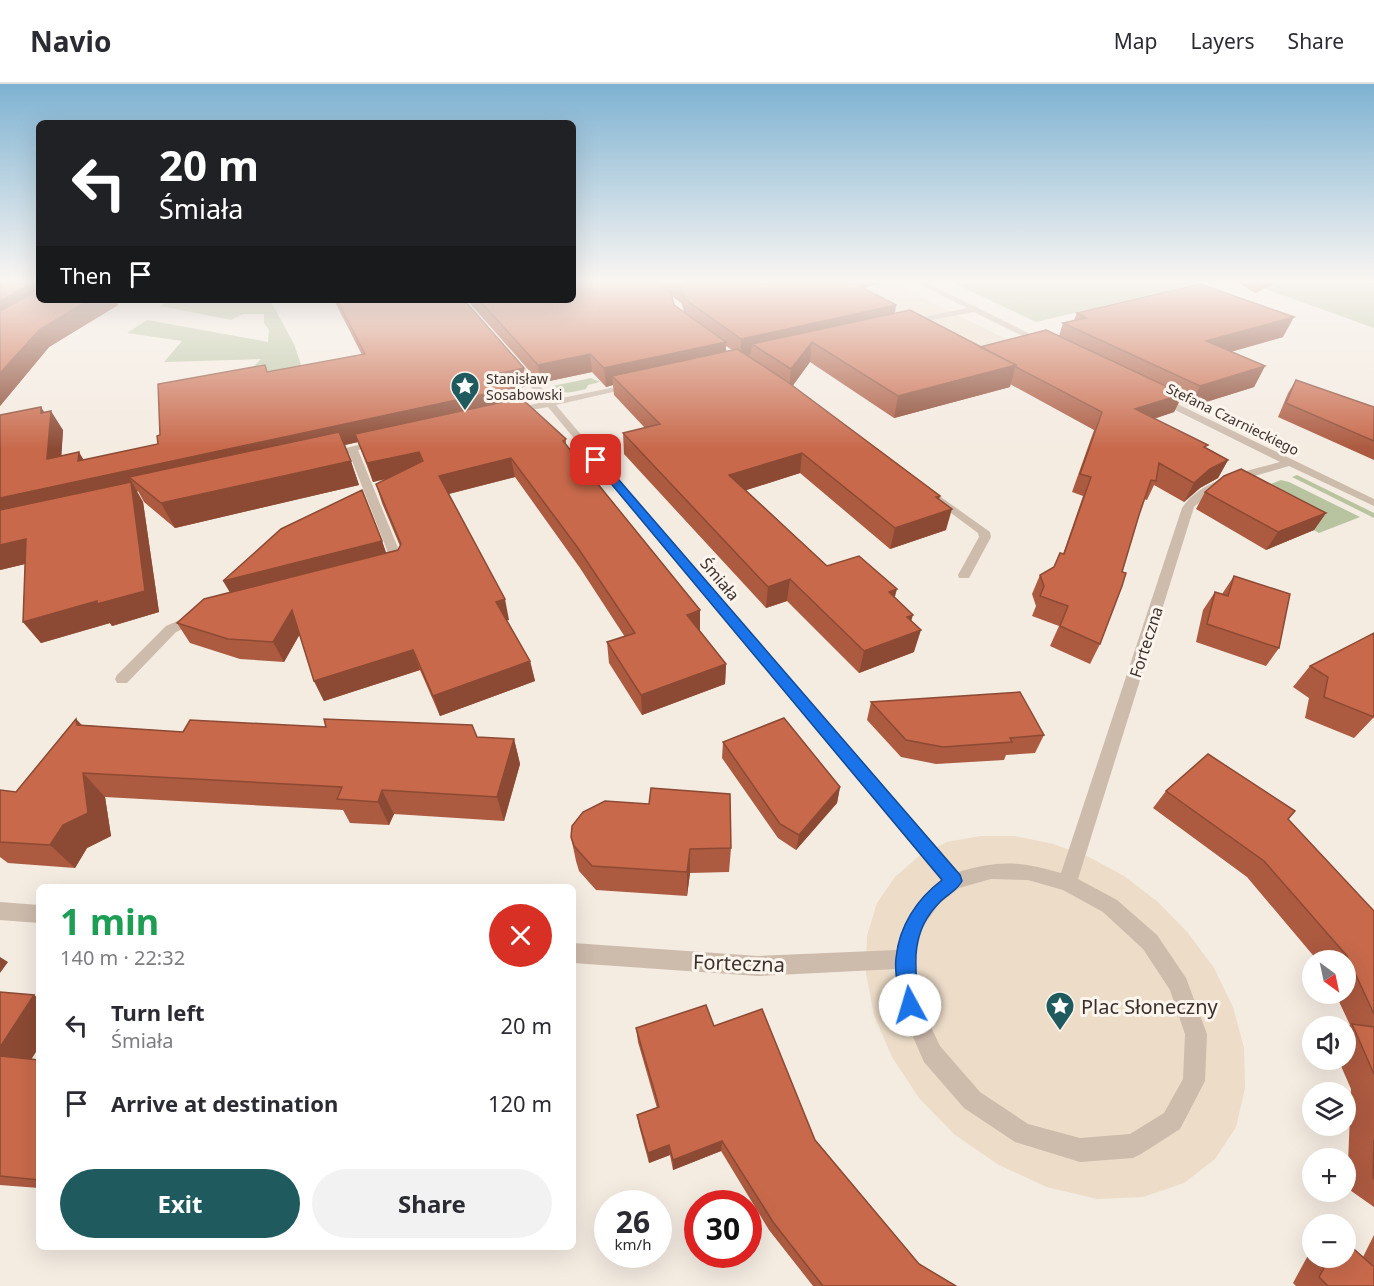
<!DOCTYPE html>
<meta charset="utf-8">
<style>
:root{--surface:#fff;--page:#f2f2f3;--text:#2b2b33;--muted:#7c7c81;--line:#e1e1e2;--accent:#1f5a5e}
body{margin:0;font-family:"Noto Sans",sans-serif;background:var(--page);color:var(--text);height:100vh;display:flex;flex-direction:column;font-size:22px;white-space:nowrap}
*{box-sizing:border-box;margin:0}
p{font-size:20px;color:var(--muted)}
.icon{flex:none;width:33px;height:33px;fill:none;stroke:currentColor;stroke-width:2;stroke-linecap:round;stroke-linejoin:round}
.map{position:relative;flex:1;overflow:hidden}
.panel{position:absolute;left:36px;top:800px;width:540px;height:366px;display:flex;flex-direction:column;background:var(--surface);border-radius:9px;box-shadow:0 6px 24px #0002}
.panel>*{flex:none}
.banner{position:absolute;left:36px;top:36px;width:540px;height:183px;border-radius:9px;box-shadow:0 6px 24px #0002;background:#202124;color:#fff;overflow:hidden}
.needle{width:39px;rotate:147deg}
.tools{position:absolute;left:1302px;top:866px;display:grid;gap:12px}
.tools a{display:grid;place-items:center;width:54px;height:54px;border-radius:50%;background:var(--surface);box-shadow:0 6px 24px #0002;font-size:30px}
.speed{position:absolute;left:594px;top:1106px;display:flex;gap:12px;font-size:30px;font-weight:700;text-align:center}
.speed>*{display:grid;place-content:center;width:78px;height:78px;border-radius:50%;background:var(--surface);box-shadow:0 6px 24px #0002;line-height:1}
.speed small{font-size:15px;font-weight:400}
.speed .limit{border:9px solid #d22;background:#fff;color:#111}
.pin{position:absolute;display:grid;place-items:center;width:51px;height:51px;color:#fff;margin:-26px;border-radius:12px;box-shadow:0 3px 9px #0006}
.me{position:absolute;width:66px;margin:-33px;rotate:354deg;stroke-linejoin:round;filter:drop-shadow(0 0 4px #0008)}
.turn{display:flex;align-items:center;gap:21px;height:126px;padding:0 24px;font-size:27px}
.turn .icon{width:78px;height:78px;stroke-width:2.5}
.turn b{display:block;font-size:42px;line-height:51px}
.then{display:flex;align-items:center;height:57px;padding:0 24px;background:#0003;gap:12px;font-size:22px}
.round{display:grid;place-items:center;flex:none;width:63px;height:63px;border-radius:32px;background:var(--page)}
.headline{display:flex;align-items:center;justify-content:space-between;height:102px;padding:0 24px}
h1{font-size:36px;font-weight:700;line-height:45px;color:#1e9e55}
.action{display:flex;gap:12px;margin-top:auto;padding:12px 24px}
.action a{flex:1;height:69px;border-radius:36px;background:var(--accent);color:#fff;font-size:24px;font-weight:700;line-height:69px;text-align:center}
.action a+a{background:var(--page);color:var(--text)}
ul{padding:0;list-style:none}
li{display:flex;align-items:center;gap:18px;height:78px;padding:0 24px}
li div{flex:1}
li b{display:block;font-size:22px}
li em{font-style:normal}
header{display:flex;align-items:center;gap:36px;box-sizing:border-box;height:84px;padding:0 30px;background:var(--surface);border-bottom:2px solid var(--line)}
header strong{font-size:28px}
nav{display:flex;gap:33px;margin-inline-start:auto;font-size:21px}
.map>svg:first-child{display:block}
</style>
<header>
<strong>Navio</strong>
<nav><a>Map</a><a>Layers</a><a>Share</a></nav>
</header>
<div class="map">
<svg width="1374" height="1202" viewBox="0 0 1374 1202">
<rect width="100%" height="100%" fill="#f4ebe1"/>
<path fill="#b8c4a0" d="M949,197H1198L1199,199L1036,238Z
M1244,197H1374V244Z
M172,216H270L294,260L303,287L248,299L250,286L261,275L164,278L182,257L127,249L147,236L268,258L269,246L264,239V230H243L231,236L160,222Z
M591,294L600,298L588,301L586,305C572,308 563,312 553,302Z
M1297,391L1374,429V434L1292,393Z
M1281,396L1289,398L1360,433L1319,449L1257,416L1219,420Z"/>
<path fill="#ecdcc8" d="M891,198L1008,256L973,270L839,208Z
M980,752H1015L1053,760L1089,773L1124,792L1158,818L1188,849L1214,884L1233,923L1244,964L1245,1004L1236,1043L1215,1075L1184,1099L1143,1113L1097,1115L1047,1103L999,1081L955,1051L919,1014L892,973L874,931L866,889L867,852L877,819L895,793L919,772L947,758Z"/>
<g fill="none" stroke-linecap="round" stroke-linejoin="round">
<path fill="#cdbbac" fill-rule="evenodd" d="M914,197H924L1048,259L1041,261L974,228L904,241V237L967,224Z
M512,271L515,272L552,316L635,299V303L556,321L684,473L958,788C1001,776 1018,777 1061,789L1182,424C1201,394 1249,387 1280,378L1157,317V313H1163L1374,415V422L1289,382C1256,392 1219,399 1194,423L1078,795L1117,816L1157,851L1186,894L1207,950L1205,997L1180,1045L1141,1070L1133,1074L1080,1078L1015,1058L964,1024L924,978L899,921L896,885L758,892L573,879V859L758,872L897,866C905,834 915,816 941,796L548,323L509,330V326L543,318L508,274ZM991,795L1028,796L1063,806L1103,828L1143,865L1170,906L1185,950L1183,995L1164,1029L1130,1050L1080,1054L1028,1040L980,1008L940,962L920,920L915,875L922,844L939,820L959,804Z
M377,356L382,359L381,361L358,366L405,481L394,487L388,483L392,479L349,369L328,373L323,370Z
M924,401L990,448L991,453L969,494H959L958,491L979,453L978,449L920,406L918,404Z
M196,529L201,531L203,534L201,537L176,548L127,599H117L115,595L117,591L166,542Z
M0,818L39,821V839L0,836Z"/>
</g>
<path fill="#ac5a40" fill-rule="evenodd" d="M0,197H39V216H116L118,221L49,263L0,322Z
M573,197H878V200L862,204L896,221L895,229L980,263L1059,252L1063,239L1074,236L1077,229L1283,253L1231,268L1265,282L1254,303L1190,323L1179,318L1174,328L1154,335L1228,376L1218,394L1200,404L1184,418L1154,401L1147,416L1144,415L1100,560L1090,580L1050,562L1059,542L1032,532L1036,522L1032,510L1040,491L1054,483L1063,470L1083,412L1072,408L1094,346L1010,300V303L894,334L810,278L792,302L939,415L946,446L890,465L800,389L746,406L827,482L895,514L911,537L914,568L859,589L787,517L766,524L624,370L623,349L645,344L614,311L613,301L606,303L592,288L540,299L467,216H573ZM672,212L681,219L684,227L674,221ZM726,262L732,266L726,267Z
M1236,197H1280L1255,209Z
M334,216H464L527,302L512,306L514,315L566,355V361L700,526L699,547L726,580L725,600L642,631L609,579L607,558L625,553L580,484L515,393L449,410L509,536H507L530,577L535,597L440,632L420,586L324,617L314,597L300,550L284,578L240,575L190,559L177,539L230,509L382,457L386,469L398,466L400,462L382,419L376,400L385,395L373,398L358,358L345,361L359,401L175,444L144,418L138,407L137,408L143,418L159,528L112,542L110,539L41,559L23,538L25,480L0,486L45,328L63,346L61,372L83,376L158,360L160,351L268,288L362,271Z
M1296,296L1374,323V376L1278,333L1288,309Z
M1205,408L1326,429L1314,446L1266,466L1196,425Z
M1234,492L1279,564L1266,582L1196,558L1203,526L1215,508L1222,510Z
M1374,549V633L1354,654L1305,634L1309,614L1293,603L1310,582Z
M871,618L1044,651L1035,669L1006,671L1004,676L936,680L901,673L867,636Z
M76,635L82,641L183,648L477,653L514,655L520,680L504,737L394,730L389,741L350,739L343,726L105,713L111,752L87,764L75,784L8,779L0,773V706L16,708Z
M723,658L840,703L837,719L796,766L778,754L722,674Z
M1166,707L1288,735L1374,827V1123L1347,1104L1351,1005L1338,975H1346V943L1350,941L1335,909H1346V876H1317L1247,793L1153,724Z
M571,753L731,764L729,788L690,789L687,812L596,806L579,787L576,777Z
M0,908L34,911L39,915V963L31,975L39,976V1104L0,1101Z
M714,942L815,1056L919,1180L956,1202H813L769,1146L721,1067L673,1086L670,1071L649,1079L639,1042L637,1031L657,1024L638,958L636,944Z
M1374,1151V1202H1296L1293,1199L1312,1164V1173H1363Z"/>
<path fill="#8c4a34" d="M840,197H878V200L838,208Z
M1261,197H1280L1255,209Z
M34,198L39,206L0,240V217Z
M89,216H116L118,221L49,263L0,322V289L39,246Z
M896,221L893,238L752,260L751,270L741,273V255Z
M1294,233L1283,253L1197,277L1206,257Z
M726,258V276L612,292L613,301L606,303L604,284Z
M812,258L810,278L789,307L791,285Z
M590,270L592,288L540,299L538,281Z
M1016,281L1010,303L894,334L898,312Z
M1265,282L1254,303L1190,323L1200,302Z
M524,284L527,302L512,306L515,323L355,350L358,358L145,406L129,393L143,418L159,528L112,542L110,539L41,559L23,538L97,517L145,507L0,438V414L78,377L79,368L91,388Z
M1183,310L1174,328L1127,343L1135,325Z
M41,323L50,337L51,327L63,346L60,395L47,375L41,329Z
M419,368L424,386L373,398L367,379Z
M802,369L800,389L728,412L729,391Z
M511,374L515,393L444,411L439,392Z
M1228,376L1218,394L1200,404L1184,418L1194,399L1210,385Z
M351,377L359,401L175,444L161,419Z
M940,412L935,430L952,425L946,446L890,465L895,444L936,413Z
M1326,429L1314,446L1266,466L1278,448Z
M26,455L42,476L0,486V461Z
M382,457L389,477L235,517L223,497Z
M790,495L787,517L766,524L768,503Z
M897,505L891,527L889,508Z
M505,515L509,536L501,538L496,518Z
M292,526L302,546L284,578L273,558Z
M700,526V546L687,551V531Z
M913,531L907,551L921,546L914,568L859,589L864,567L907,533Z
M413,566L420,586L324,617L314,597Z
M530,577L535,597L440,632L433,612Z
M726,580L725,600L642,631L641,611Z
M76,635L97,659L77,641Z
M514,655L520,680L504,737L497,713Z
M83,689L105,713L111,752L87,764L75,784L50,761Z
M840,703L837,719L796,766L799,751Z
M382,706L394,730L389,741L378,718Z
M690,765V789L687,812V788Z
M0,873L8,878L0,889Z
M34,911L39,915V963L24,987L0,975V963Z
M722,1057L721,1067L673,1086V1076Z
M669,1061L670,1071L649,1079L648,1069Z"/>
<path fill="#c8694b" stroke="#8c4a34" stroke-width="1.5" d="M0,197H39V198H34L0,217Z
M573,197H655L671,209L674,221L726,258L604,284L590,270L538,281L479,216H573Z
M673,197H850L896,221L741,255L685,215L681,203Z
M1200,200L1294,233L1206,257L1265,282L1200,302L1063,239L1086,234L1077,229Z
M39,206V216H89L39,246L0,289V227Z
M337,216H464L524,284L496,290L512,304L0,414V331L41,323V329L51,327L47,375L79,368L78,377L158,360L157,352L160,351L158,300L265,281L267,288L365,270Z
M910,226L1016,281L898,312L812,258L791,285L752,260Z
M1046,246L1183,310L1135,325L1208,361L1204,363L1228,376L1210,385L1194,399L1159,379L1156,397L1151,396L1139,431L1122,488L1126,489L1122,502L1100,560L1060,542L1068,522L1040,512L1044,502L1040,491L1054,483L1060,469L1064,470L1091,393L1080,390L1102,328L1016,283V281L980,263Z
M737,265L785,296L940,412L936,413L952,425L895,444L802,369L729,391L827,482L859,472L897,505L889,508L913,531L907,533L921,546L864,567L790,495L768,503L623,349L660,340L612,292Z
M1296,296L1374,323V357L1286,319Z
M521,314L566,355L563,357L700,526L687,531L726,580L641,611L607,558L635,549L578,464L511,374L439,392L505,515L496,518L530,577L433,612L413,566L314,597L292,526L273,558L228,555L177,539L204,515L398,466L401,460L376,400L423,377L419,368L367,379L355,350Z
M339,348L351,377L161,419L129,393Z
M1241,385L1326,429L1278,448L1205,408L1224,392Z
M131,398L145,507L97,520V517L23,538L26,455L0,461V426Z
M362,406L382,457L223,497L281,445Z
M1234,492L1290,510L1279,564L1207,540L1215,508L1228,512Z
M1374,549V633L1324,613L1328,593L1310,582Z
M1020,608L1044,651L1010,654L1012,658L943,663L906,656L871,618Z
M784,634L840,703L799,751L780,740L723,658Z
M76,635L77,641L183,648L190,636L326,643L324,635L472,641L477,653L514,655L497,713L382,706L378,718L337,715L342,703L83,689L88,729L63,741L50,761L0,758V706L16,708Z
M1208,670L1295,727L1288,735L1374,827V930L1347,872L1264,777L1166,707Z
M651,704L730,710L731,764L690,765L687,788L592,782L574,762L571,753L572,742L583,728L605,717L649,720Z
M0,908L34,911L0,963Z
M706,921L714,942L762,925L815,1056L919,1180L956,1202H823L773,1138L722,1057L673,1076L669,1061L648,1069L637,1031L659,1023L636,944Z
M1352,940L1374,943V990Z
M0,972L39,976V1096L0,1092Z
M1374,1056V1095L1373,1094Z
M1346,1158L1374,1183V1202H1328L1319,1193L1330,1173H1346Z"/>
<linearGradient id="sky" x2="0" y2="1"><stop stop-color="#7eb2d2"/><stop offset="0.54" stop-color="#faf6f2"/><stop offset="1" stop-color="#faf6f2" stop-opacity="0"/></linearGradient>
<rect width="1374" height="365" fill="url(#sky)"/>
<path fill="#1a73e8" stroke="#114b97" stroke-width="1.5" d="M596,373L600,374L960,791L962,797C957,807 946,811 939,819C909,849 915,884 919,921L916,928L910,931L903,928L900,921C899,907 894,889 896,874C899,842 917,815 942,796L593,378V374Z"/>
<defs>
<g id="sight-pin" transform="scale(1.5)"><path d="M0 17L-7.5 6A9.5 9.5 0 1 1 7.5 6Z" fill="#1f5a5e" stroke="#fbf5ee"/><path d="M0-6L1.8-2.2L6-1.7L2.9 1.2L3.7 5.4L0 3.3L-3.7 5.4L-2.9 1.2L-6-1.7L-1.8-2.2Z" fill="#fff"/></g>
</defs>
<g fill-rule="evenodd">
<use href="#sight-pin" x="465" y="302"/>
<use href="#sight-pin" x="1060" y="922"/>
</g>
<g text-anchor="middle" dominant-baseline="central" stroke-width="6" stroke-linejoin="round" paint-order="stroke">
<g font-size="14" fill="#3b302b" stroke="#fbf5ee" text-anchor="start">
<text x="486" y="294">Stanisław<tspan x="486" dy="16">Sosabowski</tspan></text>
</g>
<g font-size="14" fill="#3b302b" stroke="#fbf5ee">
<text transform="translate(1233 335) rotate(26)">Stefana Czarnieckiego</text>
</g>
<g font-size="16" fill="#3b302b" stroke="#fbf5ee">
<text transform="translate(720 495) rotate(50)">Śmiała</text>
<text transform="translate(1146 558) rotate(-72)">Forteczna</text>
</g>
<g font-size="20" fill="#3b302b" stroke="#fbf5ee">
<text transform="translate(739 879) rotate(2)">Forteczna</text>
</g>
<g font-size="20" fill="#3b302b" stroke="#fbf5ee" text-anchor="start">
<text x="1081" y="922">Plac Słoneczny</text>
</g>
</g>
</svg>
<div class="tools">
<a><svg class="needle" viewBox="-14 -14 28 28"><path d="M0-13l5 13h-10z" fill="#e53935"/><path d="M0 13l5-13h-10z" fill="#7c7c81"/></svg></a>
<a><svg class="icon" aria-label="sound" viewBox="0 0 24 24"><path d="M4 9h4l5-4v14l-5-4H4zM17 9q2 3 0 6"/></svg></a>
<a><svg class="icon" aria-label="layers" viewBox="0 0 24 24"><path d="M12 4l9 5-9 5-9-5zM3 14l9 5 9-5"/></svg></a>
<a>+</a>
<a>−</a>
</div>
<div class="speed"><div>26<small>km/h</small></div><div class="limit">30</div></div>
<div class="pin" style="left:596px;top:376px;background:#d93025"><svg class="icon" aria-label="arrive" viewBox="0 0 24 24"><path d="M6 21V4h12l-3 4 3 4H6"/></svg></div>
<svg class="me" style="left:910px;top:921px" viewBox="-20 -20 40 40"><circle r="19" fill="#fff"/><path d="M0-13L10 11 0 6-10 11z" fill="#1a73e8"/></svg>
<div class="banner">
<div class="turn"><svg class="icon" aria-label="left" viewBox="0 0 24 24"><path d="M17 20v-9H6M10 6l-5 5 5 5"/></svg><div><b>20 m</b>Śmiała</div></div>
<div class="then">Then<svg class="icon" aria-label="arrive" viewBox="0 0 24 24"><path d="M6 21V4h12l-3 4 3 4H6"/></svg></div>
</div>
<section class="panel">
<div class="headline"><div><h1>1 min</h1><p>140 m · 22:32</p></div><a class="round" style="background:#d93025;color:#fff"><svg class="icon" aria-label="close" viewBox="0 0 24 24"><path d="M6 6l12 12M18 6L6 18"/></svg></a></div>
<ul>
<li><svg class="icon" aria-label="left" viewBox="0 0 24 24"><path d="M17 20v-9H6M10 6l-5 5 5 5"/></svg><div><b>Turn left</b><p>Śmiała</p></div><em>20 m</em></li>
<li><svg class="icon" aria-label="arrive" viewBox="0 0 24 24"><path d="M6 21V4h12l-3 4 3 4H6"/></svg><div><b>Arrive at destination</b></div><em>120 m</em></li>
</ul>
<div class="action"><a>Exit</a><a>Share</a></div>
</section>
</div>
